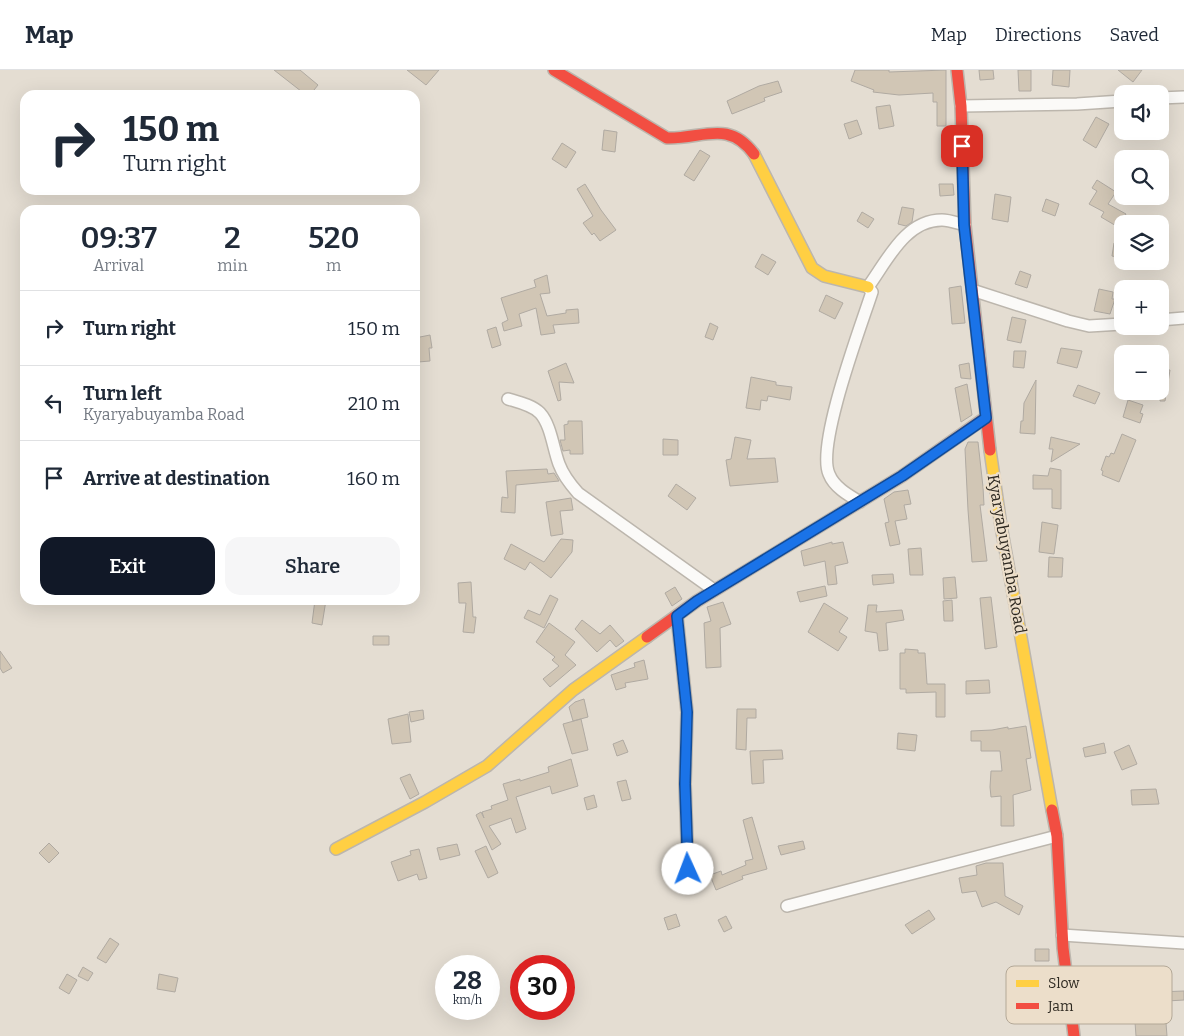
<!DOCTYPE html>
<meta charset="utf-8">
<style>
:root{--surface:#fff;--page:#f6f6f7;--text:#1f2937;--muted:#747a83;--line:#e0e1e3;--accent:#111827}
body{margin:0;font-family:Bitter,serif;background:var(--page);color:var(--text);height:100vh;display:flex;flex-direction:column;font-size:19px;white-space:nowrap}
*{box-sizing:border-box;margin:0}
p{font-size:16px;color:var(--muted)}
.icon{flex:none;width:28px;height:28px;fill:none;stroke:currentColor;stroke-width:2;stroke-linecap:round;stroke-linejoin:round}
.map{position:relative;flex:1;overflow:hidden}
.side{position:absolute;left:20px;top:135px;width:400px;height:400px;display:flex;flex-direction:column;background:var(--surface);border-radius:15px;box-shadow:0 5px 20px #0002}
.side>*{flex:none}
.banner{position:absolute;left:20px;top:20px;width:400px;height:105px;border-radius:15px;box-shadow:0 5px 20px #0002;background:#fff;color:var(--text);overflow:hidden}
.fabs{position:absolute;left:1114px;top:15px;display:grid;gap:10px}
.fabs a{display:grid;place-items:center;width:55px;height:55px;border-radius:10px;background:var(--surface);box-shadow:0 5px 20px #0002;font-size:25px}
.speed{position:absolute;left:435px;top:885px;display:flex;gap:10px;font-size:25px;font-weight:700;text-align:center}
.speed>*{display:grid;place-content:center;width:65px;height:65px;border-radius:50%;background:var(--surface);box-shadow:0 5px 20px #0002;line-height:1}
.speed small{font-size:12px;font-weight:400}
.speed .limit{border:8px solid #d22;background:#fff;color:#111}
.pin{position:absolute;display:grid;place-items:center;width:42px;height:42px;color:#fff;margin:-21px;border-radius:10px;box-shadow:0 2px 8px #0006}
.me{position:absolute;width:55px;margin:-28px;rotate:358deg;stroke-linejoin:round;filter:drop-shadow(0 0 4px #0008)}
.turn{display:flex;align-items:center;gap:18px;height:105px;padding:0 20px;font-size:22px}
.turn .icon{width:65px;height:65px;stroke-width:2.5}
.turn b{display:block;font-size:35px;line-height:42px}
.eta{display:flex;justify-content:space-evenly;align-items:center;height:85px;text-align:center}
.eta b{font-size:30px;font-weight:600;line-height:35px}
.cta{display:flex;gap:10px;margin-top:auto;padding:10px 20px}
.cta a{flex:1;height:58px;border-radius:15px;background:var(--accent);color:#fff;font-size:20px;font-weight:600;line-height:58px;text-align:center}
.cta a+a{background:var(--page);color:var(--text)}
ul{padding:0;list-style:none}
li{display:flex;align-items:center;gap:15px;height:75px;padding:0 20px;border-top:1px solid var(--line)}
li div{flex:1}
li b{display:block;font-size:19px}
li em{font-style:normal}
header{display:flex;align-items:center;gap:30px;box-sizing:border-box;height:70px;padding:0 25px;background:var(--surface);border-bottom:1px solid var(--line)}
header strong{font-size:24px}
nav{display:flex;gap:28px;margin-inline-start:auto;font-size:18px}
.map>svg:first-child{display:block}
</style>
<header>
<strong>Map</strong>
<nav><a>Map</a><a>Directions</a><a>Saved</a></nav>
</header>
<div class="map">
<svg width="1184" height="966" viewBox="0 0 1184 966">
<rect width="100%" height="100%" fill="#e4ddd2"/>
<path fill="#d1c6b5" stroke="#b0aaa2" d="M274,0H300L318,15L310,25H306Z
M407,0H439L426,15Z
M855,0H889V2L946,0V56H937V32H933V23L899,25L873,22L874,20L851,11Z
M979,0H993L994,9L980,10Z
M1018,0H1031V21H1019Z
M1053,0H1070L1069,17L1052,15Z
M1118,0H1142L1133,12Z
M778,11L782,22L764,28L765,31L732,44L727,31L759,16Z
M890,35L894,56L879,59L876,37Z
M1096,47L1109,54L1096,78L1083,70Z
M857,50L862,64L849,69L844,54Z
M604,60L617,62L615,82L602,80Z
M562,73L576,82L566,98L552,89Z
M700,80L710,86L694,111L684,105Z
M1097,110L1116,122L1108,134L1126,144L1118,157L1101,147L1104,142L1089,134L1097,121L1092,118Z
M585,114L601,140L616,160L600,171L594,163L592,165L583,153L593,146L577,119Z
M939,114H953L954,125L940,126Z
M995,124L1011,127L1008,152L992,149Z
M1046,129L1059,134L1055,146L1042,141Z
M902,137L914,139L912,152L906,156L898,154Z
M862,142L874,149L868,158L857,151Z
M1114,173L1122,174V188L1112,186Z
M762,184L776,192L768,205L755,197Z
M1020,201L1031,205L1027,218L1015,214Z
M547,205L550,223L540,224L547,246L566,243V240L578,239L579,253L553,255L555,263L541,265L536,238L519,244L522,256L504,261L502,253L508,250L501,228L536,217L534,210Z
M961,216L965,253L952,254L949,218Z
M1099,219L1113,222L1112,229H1115L1110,244L1094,241Z
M826,225L843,233L835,249L819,241Z
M1012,247L1026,250L1021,273L1007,270Z
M710,253L718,257L713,270L705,267Z
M496,257L501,275L492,278L487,260Z
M430,265L432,278H429L430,291L418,292L417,280H415V268Z
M1061,278L1082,281L1077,298L1057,293Z
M1014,281H1026L1024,298L1013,297Z
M566,293L574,313L559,312L561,330L558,331L548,301Z
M969,293L971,309L961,308L959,295Z
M1160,299L1170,300L1165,331H1160Z
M751,307L776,312V315L792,317L790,330L768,326L767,331L761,330L760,340L746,338Z
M1036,310L1035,364L1020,363L1021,351H1023L1024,333Z
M967,314L972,345L961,352L955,318Z
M1078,315L1100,323L1095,334L1073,326Z
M1128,330L1143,335L1140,343L1143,344L1140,353L1123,347Z
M568,351H582L583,384H570V380L563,381L560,370H565L564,355L568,354Z
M1122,364L1136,370L1119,412L1102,405L1103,401L1101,400L1106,386L1109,387L1111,383L1114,384Z
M735,367L751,370L747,389L775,388L778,412L730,416L726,390L731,389Z
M1051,367L1080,374L1051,392L1053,379H1049Z
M663,369L678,370V385H663Z
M968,372H978L983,417L984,435H980L987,491L972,492L968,440L965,379Z
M1050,398L1061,400V439L1052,438V419H1033V405L1048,406Z
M547,399L548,404L554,403L559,411L516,415L515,443L501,442L502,427L508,428L506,401Z
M676,414L696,428L687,440L668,426Z
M908,420L911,434L904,435L907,449L895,451L900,474L890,476L885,453L889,452L884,429L894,422Z
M571,428L573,440L560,441L563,464L551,466L546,432Z
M1042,452L1058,455L1054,484L1039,482Z
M561,469L573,470L572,482L551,508L530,492L525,500L504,489L511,474L544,492Z
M832,472V474L843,472L848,493L835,496L837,514L828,515L825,491L804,496L801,481Z
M921,478L923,505H910L908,479Z
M1049,487L1063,488L1062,507H1048Z
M893,504L894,513L873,515L872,505Z
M955,507L957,528L944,529L943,508Z
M471,512L473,547H476L474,563L463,562L466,533H459L458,513Z
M825,516L827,526L800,532L797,522Z
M675,517L682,529L672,536L665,523Z
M550,525L558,529L544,558L524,548L528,540L540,545Z
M991,527L997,577L985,579L980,528Z
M315,530H326L322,555L312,553Z
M952,530L953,551H944L943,531Z
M723,532L731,554L720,558L721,597L706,598L704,553L711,551L707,537Z
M824,533L848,548L839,562L847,567L838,581L808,562Z
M868,535H877L876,542L902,540L904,550L886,553L888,580L879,581L877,563L865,561Z
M582,550L600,564L610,555L624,571L616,577L610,570L597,582L575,559Z
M549,553L575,572L565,585L576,595L550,617L543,609L559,596L552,590L555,587L536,572Z
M373,566H389V575H373Z
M905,579L918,580V583H925L927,614H945V647H936V622L906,623V619H900V583H905Z
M0,581L12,598L3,603L0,598Z
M644,590L648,609L625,613L626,617L616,620L611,605L635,597L634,593Z
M989,610L990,623L966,624V611Z
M584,629L588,647L573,651L569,637L575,632Z
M737,639H756V648H747L746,680L736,679Z
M423,640L424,649L411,652L409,642Z
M408,644L411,672L392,674L388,649Z
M581,649L588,680L572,684L563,654Z
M1026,656L1031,688L1026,689L1031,720L1013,725L1014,756H1001V726L991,727L990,717L991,701H1002L1000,681H981V671H971V661L992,660L1008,657V659Z
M898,663L917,665L915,681L897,679Z
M623,670L628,682L617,686L613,674Z
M1104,673L1106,683L1085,687L1083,678Z
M1129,675L1137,694L1122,700L1114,682Z
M782,680L783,689L763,690L764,713L752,714L750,681Z
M571,689L578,716L552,724L550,716L516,727L526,759L516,763L511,748L489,756L501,774L492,780L476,745L481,742L484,748L482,742L492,739L491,736L508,730L503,714L520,709V711L549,702L548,697Z
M410,704L419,724L410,729L400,708Z
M626,710L631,729L622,731L617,712Z
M1156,719L1159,734L1132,735L1131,720Z
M594,725L597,737L587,740L584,728Z
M752,747L767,799L742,806L743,809L716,820L710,805L721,801L722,805L746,795L745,791L753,789L743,750Z
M803,771L805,779L781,785L778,776Z
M49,773L59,783L49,793L39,783Z
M457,774L460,785L440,790L437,778Z
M486,776L498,803L488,808L475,781Z
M419,779L427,808L419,810L417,804L398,811L391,792L411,785L410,781Z
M697,782H706V795H697Z
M986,793H1003L1005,826L1023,836L1019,845L996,832L982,837L976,821L962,823L959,808L977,805L976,796Z
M929,840L935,849L912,864L905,855Z
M676,844L680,856L668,860L664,848Z
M726,846L732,858L724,862L718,850Z
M110,868L119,874L106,893L97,888Z
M1035,879H1049V891H1035Z
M83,897L93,903L88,911L78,906Z
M67,904L77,910L69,924L59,918Z
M159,904L178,908L175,922L157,919Z
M1158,909V922L1184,921V930L1149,932L1148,910Z
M1152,936L1154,953H1166L1167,966H1136L1134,938Z"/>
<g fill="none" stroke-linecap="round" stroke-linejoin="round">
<g stroke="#bcb6ad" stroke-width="14">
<path id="street" d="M1160,28L1184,27
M961,36L1077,34L1122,31
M972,220L1068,251L1089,256L1122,254
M1160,250L1184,248
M508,329C518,332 532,335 540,343C551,355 553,378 559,394C563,405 570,414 578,423L714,520
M860,432C848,425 834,417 829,404C816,375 861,256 872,222L868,217C887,191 905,150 942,150C949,150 957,153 965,155
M677,546L687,642L685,714L688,799
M787,836L1057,766
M1062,865L1184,873"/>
</g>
<g stroke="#bcb6ad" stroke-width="14">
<path id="slow" d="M754,84L812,198L824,206L868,217
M990,380L1001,456L1052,740
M336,779L425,732L487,696L573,620L647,567"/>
</g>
<g stroke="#bcb6ad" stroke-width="14">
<path id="jam" d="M554,0L667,68C703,69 728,49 754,84
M957,0L961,36L965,155L990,380
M647,567L697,531L902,406L985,348
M1052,740L1057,766L1063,878L1074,966"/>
</g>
<use href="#street" stroke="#fbfaf8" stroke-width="11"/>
<use href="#slow" stroke="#ffcf43" stroke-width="11"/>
<use href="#jam" stroke="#f24e42" stroke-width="11"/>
</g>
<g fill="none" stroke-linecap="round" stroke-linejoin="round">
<g stroke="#114b97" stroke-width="12">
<path id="route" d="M688,799L685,714L687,642L677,546L697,531L902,406L986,348L964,155L962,76"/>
</g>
<use href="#route" stroke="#1a73e8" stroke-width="9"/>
</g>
<g text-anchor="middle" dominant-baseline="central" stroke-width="4.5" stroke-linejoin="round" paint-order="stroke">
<g font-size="16" fill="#2e2921" stroke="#ecdeca">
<text transform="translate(1007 484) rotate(80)">Kyaryabuyamba Road</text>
</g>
</g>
<rect x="1006" y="896" width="166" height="58" rx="8" fill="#ecdeca" stroke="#b3a897" stroke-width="1"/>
<rect x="1016" y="910" width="23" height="7" fill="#ffcf43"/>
<rect x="1016" y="933" width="23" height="6" fill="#f24e42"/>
<g font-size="14" fill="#2e2921">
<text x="1048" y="918">Slow</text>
<text x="1048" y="941">Jam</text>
</g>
</svg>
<div class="fabs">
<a><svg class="icon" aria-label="sound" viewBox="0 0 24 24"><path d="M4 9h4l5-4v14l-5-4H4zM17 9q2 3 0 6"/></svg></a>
<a><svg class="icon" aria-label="search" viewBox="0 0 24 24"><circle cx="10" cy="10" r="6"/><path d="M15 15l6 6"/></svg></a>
<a><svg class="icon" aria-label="layers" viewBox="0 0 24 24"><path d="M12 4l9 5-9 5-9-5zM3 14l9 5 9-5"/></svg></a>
<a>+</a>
<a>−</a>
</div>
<div class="speed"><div>28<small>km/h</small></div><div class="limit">30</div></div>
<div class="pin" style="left:962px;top:76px;background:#d93025"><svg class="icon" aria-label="arrive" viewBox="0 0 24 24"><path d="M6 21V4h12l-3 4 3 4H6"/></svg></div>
<svg class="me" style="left:688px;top:799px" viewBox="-20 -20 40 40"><circle r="19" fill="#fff"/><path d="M0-13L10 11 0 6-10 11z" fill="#1a73e8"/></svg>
<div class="banner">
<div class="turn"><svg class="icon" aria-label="right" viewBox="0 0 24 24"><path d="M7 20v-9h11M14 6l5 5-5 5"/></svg><div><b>150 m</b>Turn right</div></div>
</div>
<section class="side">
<div class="eta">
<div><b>09:37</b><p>Arrival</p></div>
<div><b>2</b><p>min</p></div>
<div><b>520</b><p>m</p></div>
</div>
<ul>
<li><svg class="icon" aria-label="right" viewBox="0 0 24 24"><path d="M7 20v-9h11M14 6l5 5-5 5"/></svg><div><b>Turn right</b></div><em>150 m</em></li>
<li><svg class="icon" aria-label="left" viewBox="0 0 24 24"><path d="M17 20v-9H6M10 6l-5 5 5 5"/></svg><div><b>Turn left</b><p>Kyaryabuyamba Road</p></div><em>210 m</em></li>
<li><svg class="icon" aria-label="arrive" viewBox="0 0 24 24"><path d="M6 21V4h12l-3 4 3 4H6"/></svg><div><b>Arrive at destination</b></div><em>160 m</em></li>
</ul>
<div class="cta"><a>Exit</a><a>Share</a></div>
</section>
</div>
